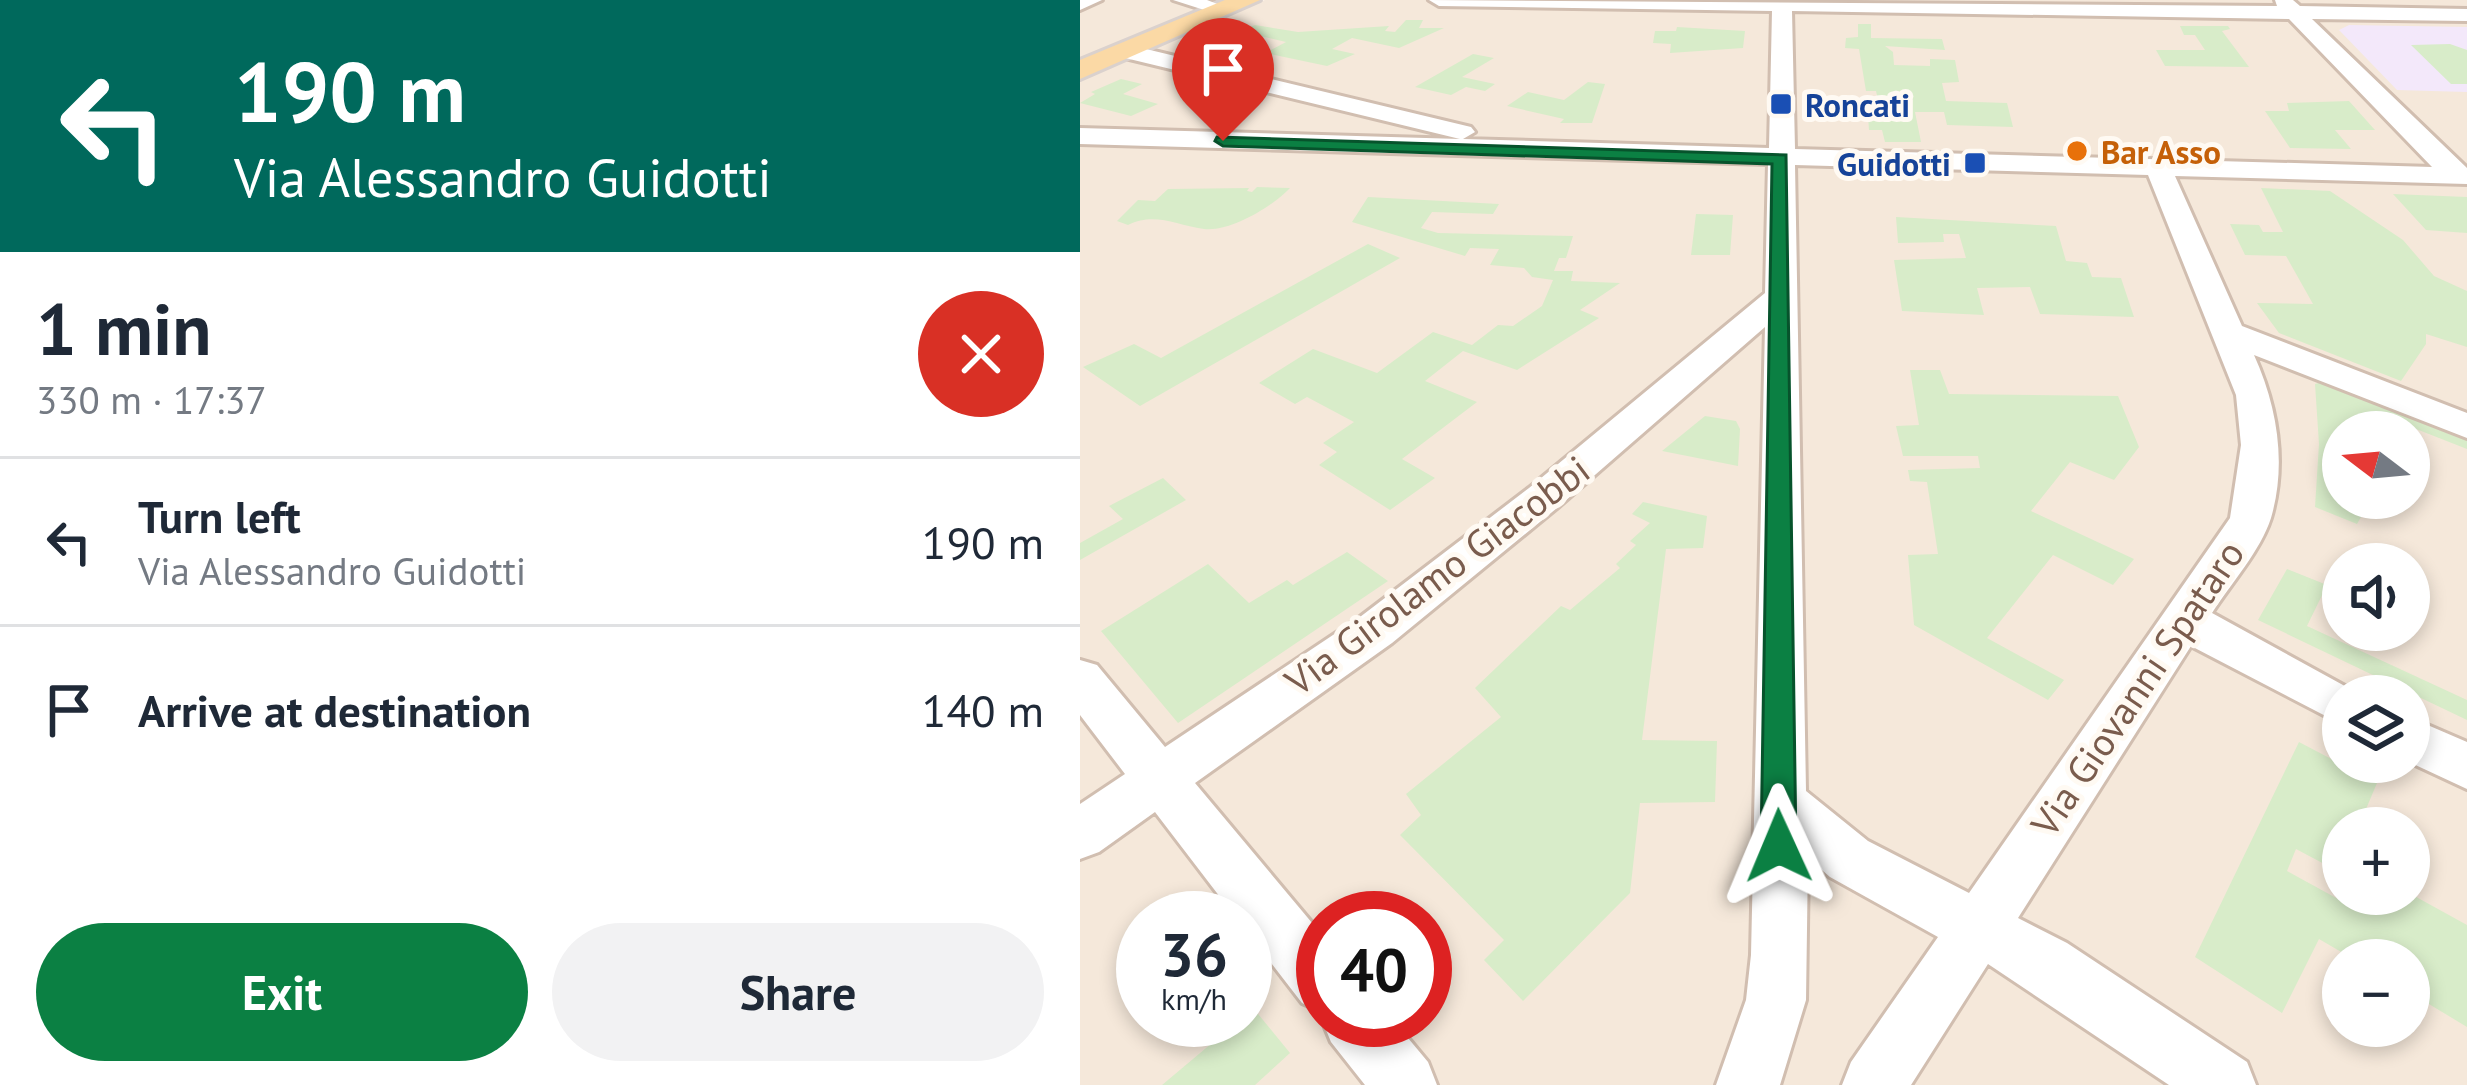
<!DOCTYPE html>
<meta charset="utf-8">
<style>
:root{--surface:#fff;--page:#f2f2f3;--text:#1f2937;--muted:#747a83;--line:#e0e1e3;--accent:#0b8043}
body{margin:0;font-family:"PT Sans",sans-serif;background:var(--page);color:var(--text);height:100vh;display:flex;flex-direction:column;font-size:45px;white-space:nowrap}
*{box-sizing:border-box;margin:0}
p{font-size:39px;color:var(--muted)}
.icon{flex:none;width:66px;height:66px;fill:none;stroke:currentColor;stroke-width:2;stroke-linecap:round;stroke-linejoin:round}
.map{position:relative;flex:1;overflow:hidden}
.details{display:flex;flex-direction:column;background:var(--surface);width:1080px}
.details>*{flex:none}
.banner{background:#00695c;color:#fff;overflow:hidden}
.needle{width:78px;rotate:286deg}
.tools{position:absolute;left:1242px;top:411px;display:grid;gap:24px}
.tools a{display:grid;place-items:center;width:108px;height:108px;border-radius:50%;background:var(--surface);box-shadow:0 6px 18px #0003;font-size:60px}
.speed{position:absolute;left:36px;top:891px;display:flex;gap:24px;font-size:60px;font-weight:700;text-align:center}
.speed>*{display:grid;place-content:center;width:156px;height:156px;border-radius:50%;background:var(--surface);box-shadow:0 6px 18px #0003;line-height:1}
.speed small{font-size:30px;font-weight:400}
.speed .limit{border:18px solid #d22;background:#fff;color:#111}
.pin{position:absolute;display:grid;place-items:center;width:102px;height:102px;color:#fff;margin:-123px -51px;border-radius:50% 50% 50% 0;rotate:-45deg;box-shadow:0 0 12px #0007}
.pin .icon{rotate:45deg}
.me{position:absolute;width:132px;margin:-66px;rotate:359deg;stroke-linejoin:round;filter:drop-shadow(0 0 9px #0008)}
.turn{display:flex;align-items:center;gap:42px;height:252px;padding:0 36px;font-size:54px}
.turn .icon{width:156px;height:156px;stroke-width:2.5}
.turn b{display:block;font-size:84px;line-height:102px}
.round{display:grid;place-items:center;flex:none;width:126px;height:126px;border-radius:63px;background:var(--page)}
.head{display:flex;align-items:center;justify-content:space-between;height:204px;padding:0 36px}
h1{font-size:72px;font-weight:700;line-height:90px}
.primary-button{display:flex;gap:24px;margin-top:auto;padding:24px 36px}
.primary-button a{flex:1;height:138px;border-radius:72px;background:var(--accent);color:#fff;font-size:48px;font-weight:700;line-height:138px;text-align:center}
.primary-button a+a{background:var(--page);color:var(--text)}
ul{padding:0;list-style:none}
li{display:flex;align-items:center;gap:36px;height:168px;padding:0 36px;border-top:3px solid var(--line)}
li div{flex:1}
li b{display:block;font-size:45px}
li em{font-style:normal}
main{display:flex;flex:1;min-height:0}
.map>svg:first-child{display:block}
</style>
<main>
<section class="details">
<div class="banner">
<div class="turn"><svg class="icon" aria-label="left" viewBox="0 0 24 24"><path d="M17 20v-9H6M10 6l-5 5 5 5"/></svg><div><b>190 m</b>Via Alessandro Guidotti</div></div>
</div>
<div class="head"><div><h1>1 min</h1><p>330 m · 17:37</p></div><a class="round" style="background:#d93025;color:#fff"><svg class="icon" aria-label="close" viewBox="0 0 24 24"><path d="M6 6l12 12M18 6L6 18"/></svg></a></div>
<ul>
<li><svg class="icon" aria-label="left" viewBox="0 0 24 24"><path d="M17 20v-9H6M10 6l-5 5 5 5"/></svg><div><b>Turn left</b><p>Via Alessandro Guidotti</p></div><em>190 m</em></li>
<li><svg class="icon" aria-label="arrive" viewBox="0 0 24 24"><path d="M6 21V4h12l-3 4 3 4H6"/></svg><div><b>Arrive at destination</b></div><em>140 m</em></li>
</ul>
<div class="primary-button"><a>Exit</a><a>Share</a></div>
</section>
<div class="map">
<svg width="1387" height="1085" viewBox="0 0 1387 1085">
<rect width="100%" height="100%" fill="#fdf6ec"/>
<path fill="#f5e8da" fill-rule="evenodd" d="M0,0H143L0,60Z
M185,0H1387V1085H0V77ZM1263,432H1329V498H1263ZM1263,564H1329V630H1263ZM1263,696H1329V762H1263ZM1263,828H1329V894H1263ZM63,918H165V1020H63ZM243,918H345V1020H243ZM1263,960H1329V1026H1263Z"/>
<path fill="#f3e8fa" d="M1269,25L1387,27V92L1317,90L1259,30Z"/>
<path fill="#d8ecc9" d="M326,20H343L339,28H364L319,48L272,38L252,49L275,54L247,66L185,53L206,42L176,35L150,45L134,42L175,25L218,32L309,26L305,31L315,32Z
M778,24H791V38L862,39L865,50L805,46L813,52L814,65L850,66V59L875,60L879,82L862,83L866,101L927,103L933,127L867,125L864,112H835L841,142H805L802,130H789L787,101L798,100L796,91H786L779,49L765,48L766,38L778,37Z
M1100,26H1148L1150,29L1142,31L1169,67L1085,66L1076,50H1125L1115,35H1104Z
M597,27L665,31L663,48L590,53L591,44L573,43L575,31H596Z
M1370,44L1387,50V84H1371L1331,45Z
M393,54L414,58L382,77L415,84L405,91L386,87L371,95L335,87Z
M41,79L62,84L43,94L78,104L51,116L0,103L15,94L11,92Z
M508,82L525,84L512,123H480L484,119L427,106L448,92L484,100Z
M1269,101L1295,130H1255L1271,149L1210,148L1185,111H1209L1207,103Z
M177,187L210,188C193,206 151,232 124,229C95,225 75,212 48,225L37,221L58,200L75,201L88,189L169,188L167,191L172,192Z
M1181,188L1250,191L1323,240L1354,276L1387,291V347L1346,334V344L1321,381L1199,333L1177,303L1233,304L1206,256L1165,255L1150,224L1179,225L1183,232H1203Z
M1313,194L1387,197V233L1346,230Z
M288,197L419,204L413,214L352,212L341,228L358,233L493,236L486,258H479L474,271H493L491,281L540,283L500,310L519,318L437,370L383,351L345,381L397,402L322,459L355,478L310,510L239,465L257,452L243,443L274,422L227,397L215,404L179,383L233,349L297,373L353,332L392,345L418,325L433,326L462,306L473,280L452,277L444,268L410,265L419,249L390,248L385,256L272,222Z
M616,214L653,215L650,255H611Z
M816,217L976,226L986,261L1007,263L1012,277L1041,278L1054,317L960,314L950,287L897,288L904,315L822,311L814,260L886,258L879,234H863L864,242L818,243Z
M288,244L320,258L60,406L3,367L54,344L81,358Z
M830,370H860L869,394L1038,396L1059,447L1034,480L990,462L951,511L1054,559L1033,585L973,555L907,638L984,680L968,700L834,625L828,555L858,554L847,482L830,481L828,470L900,468L898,456H823L816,426L839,425Z
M1242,382L1387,438V449L1303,416L1266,424L1263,498H1270L1271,507L1285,510L1277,524L1235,507L1239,444L1235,384Z
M625,416L656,421L660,429L658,466L582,451Z
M83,478L106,500L0,560V543L43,519L29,506Z
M563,502L627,516L623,548L586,549L562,740L637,741L635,802L560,803L550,893L443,1001L404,960L424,940L320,835L341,815L326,794L421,717L395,688L481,606L490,610L540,568L536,564L556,545L550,541L570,523L552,514Z
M267,552L308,581L98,723L21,631L128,564L169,603L207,580L213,585Z
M1207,569L1247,585L1227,626L1387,700V720L1178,620Z
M1219,742L1297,783L1278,828H1263V874L1216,849L1207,871L1258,899L1263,886V894L1329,893L1387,925V1027L1329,992V960H1275L1239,939L1202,1013L1115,957Z
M165,998L210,1053L175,1085H82L132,1043L114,1020H165Z"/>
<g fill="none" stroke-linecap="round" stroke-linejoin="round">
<g stroke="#d1beb0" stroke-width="6">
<path id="minor" d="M0,0H22L0,10Z
M93,0H127L153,10L143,16Z
M349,0L1197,6L1195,0H1213L1220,6L1387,9V21L1232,19L1387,168V184L1095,176L1162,326L1387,413V438L1174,355C1197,406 1207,463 1191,518C1181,550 1150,585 1132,613L1283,696H1263V725L1111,646L938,918L987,943L1167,1062L1176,1085H1089L908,964L831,1085H762L771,1062L858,937L750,877L728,858L726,1000L700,1085H636L666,1000L671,955L685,327L477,508L312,643L115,783L243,936V1012L222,1003L165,929V918H156L75,812L19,852L0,859V804L45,774L0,715V660L17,665L85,747L280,617L449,488L685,293L688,164L0,144V128L380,139L37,56V46L45,44L391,127L395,132L383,139L689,148L692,11L359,6ZM712,11L1209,19L1352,167L715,149ZM715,165L1068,175L1156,395L1161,445L1150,518L889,893L788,841L726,791Z
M1329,717L1387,742V789L1329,762Z
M242,1020H313L348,1062L357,1085H285L251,1042Z"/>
</g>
<g stroke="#dad1cd" stroke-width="6">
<path id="major" d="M145,0H180L0,79V60Z"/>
</g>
<use href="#minor" fill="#fff" fill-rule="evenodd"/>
<use href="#major" fill="#fbd9a5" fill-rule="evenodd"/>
</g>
<path fill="#0b8043" stroke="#07532c" stroke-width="3" d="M137,137L706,155L716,846L711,857L699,862L686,857L681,846L692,164L143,146L135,141Z"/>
<g fill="#1a4fb4" stroke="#fffaf3" stroke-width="4.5">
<rect x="689" y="92" width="24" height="24" rx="6"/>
<rect x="883" y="151" width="24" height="24" rx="6"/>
</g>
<circle fill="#e8710a" stroke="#fffaf3" stroke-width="4.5" cx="997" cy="151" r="12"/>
<g text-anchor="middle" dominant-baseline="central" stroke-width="10" stroke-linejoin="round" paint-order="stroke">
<g font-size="33" font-weight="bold" fill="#164399" stroke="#fffaf3" text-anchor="start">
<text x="725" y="104">Roncati</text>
<text x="871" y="163" text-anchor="end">Guidotti</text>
</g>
<g font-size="33" font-weight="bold" fill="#c56008" stroke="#fffaf3" text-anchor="start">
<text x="1021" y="151">Bar Asso</text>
</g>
<g font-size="39" fill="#7a5c4d" stroke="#fffaf3">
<text transform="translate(357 575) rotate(-37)">Via Girolamo Giacobbi</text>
<text transform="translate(1057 688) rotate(-56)">Via Giovanni Spataro</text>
</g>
</g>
</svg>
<div class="tools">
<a><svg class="needle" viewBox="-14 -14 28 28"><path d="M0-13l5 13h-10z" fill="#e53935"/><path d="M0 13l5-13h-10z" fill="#747a83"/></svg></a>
<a><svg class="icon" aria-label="sound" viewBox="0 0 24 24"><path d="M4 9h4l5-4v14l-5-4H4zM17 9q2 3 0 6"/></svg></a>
<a><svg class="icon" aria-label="layers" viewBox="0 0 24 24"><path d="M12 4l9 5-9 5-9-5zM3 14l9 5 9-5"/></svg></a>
<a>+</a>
<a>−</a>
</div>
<div class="speed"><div>36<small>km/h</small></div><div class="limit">40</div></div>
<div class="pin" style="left:143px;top:141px;background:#d93025"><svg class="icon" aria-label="arrive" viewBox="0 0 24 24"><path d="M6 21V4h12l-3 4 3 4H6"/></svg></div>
<svg class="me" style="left:699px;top:846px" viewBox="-20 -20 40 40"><path d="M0-17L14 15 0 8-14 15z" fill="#0b8043" stroke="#fff" stroke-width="4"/></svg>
</div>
</main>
